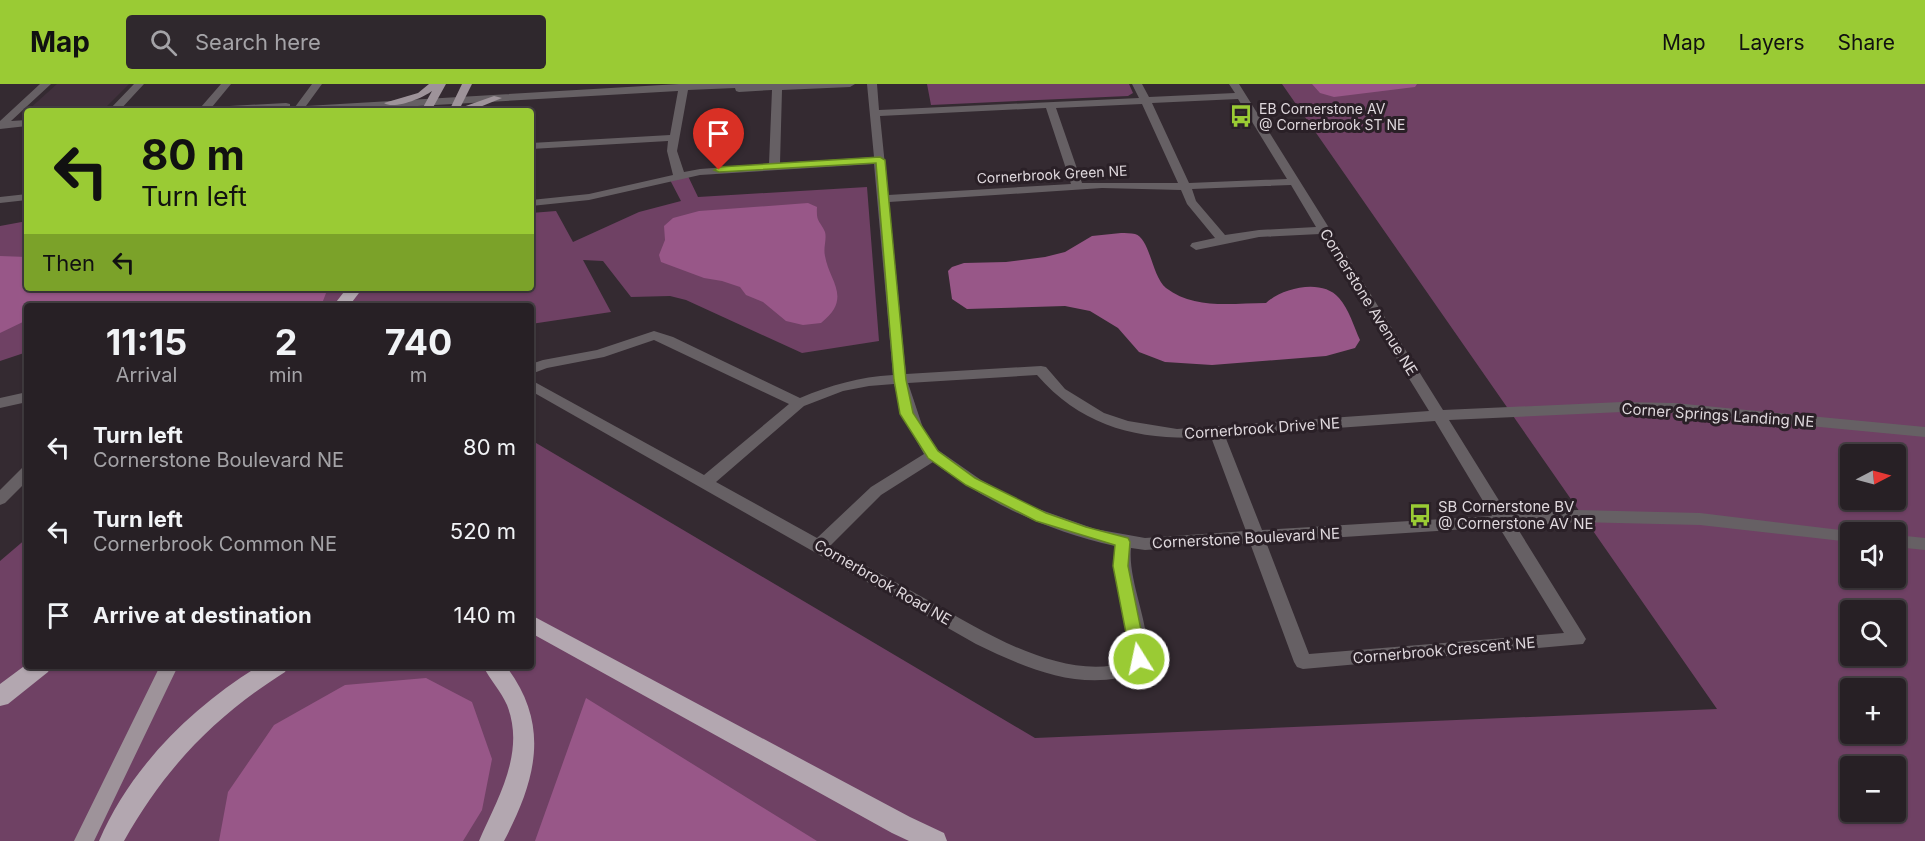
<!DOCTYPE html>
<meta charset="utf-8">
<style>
:root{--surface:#272025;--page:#2f282d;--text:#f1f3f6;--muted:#a4a3a7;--line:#433e42;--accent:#9acb34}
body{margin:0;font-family:Inter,sans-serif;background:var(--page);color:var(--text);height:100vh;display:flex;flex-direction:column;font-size:22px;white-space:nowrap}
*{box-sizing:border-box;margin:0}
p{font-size:20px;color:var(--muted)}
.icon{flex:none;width:33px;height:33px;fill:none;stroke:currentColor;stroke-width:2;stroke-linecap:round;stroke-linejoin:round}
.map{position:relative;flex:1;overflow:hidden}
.drawer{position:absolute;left:24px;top:219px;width:510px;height:366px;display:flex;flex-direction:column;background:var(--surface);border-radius:6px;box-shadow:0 2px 4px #0004,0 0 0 2px var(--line)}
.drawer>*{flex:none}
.top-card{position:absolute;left:24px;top:24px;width:510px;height:183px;border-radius:6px;box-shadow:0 2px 4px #0004,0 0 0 2px var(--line);background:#9acb34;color:#111;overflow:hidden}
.needle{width:39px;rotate:84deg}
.buttons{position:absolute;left:1840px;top:360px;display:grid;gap:12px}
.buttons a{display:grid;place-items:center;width:66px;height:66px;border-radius:6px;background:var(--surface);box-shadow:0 2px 4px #0004,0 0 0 2px var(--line);font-size:30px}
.pin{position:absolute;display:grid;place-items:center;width:51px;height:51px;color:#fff;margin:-62px -26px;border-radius:50% 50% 50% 0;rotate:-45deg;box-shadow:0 0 6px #0007}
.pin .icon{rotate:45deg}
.me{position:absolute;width:66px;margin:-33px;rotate:350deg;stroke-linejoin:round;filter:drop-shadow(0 0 4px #0008)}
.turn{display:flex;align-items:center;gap:21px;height:126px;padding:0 18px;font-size:27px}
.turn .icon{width:78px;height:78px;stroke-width:2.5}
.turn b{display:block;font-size:42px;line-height:51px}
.then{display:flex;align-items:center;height:57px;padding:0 18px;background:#0003;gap:12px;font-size:22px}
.eta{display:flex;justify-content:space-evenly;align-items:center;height:102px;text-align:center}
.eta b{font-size:36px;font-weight:700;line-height:42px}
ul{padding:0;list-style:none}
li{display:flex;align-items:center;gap:18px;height:84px;padding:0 18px}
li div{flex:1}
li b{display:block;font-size:22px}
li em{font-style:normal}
header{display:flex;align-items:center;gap:36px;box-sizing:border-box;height:84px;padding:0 30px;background:var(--accent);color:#111}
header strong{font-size:28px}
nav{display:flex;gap:33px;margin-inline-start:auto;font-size:21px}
.search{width:420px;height:54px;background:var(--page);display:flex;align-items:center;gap:15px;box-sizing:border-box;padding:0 21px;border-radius:6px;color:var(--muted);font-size:22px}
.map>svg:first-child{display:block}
</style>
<header>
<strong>Map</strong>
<div class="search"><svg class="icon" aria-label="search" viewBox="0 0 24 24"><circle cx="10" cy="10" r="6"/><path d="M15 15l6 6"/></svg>Search here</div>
<nav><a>Map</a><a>Layers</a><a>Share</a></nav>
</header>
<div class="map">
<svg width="1925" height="757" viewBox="0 0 1925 757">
<rect width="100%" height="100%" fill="#342a31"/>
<path fill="#40303c" d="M57,0H129L102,27H27Z"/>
<path fill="#6f4164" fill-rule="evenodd" d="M927,0H1129L1133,9L1128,12L931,21Z
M1282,0H1925V757H0V477L27,454V582H531V356L1035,654L1717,625ZM1851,370H1896V416H1851ZM1851,448H1896V494H1851ZM1851,526H1896V572H1851ZM1851,604H1896V650H1851ZM1851,682H1896V728H1851Z
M687,90L698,113L867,103L879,257L802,269L686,216L670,212L631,213L603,177L583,176L611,228L531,240V222H27V268L0,277V142L27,137V204H531V129L556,127L573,158L639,128L681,117L669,94Z"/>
<path fill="#985788" d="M1312,0H1417L1415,3L1334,13L1320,9Z
M808,119L817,123C816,139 820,136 825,148C827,155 823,164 825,172C829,197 853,214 821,239L803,241L786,237L763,218L746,211L740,203L722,197L704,194L661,178L659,171L665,156L664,142L673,134L699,127Z
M1121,149C1125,149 1131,149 1135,150C1150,154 1152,193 1166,204C1195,226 1232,219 1266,219C1282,204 1322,194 1339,214C1349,225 1354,243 1360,256L1355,264L1326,272L1212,281L1165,278L1139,268L1118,244L1090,227L1065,222L967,225L952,215L948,187L952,183L964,179L1006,178L1045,173L1065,168L1092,152Z
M0,172L27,173V204H328L321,222H27V236L0,249Z
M426,594L472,618L492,675L482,726L463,757H219L228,708L274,641L345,601Z
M586,614L817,757H535Z"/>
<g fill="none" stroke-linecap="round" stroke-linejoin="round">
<path fill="#666064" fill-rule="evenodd" d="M40,0H51L11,37L27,36V42L0,45V37Z
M134,0H144L119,27H108Z
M221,0H231L212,23L286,19L290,20V23H295L312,0H322L306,22L679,0H855L850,3L782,6L780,79L874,73L867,0H877L879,26L1139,14L1132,0H1142L1149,13L1235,9L1229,0H1239L1443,326L1622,318L1674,319L1925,343V353L1674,329L1622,328L1449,336L1508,431L1577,426L1700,429L1857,448H1851V458L1700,441L1577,438L1516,442L1583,550L1586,555L1583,560L1303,585L1297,583L1294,578L1250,459L1145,466L1131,464C1127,503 1159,554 1142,588C1083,609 1030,586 976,560L531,307V296L704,391L789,320L654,256L604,273L547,284L531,290V280L543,276L597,266L654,247L673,253L800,314C831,301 859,293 893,291L874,80L700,91L589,116L531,122V116L589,110L673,91L667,67L668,57L531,65V59L670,51L678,7L329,27H183L188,24L201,23ZM735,4L736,7L739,8L772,6L769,80L700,85L684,88L677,67L688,6ZM1238,15L1287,95L1189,99L1152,19ZM1142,20L1178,99H1082L1056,24ZM1046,24L1071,100L888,111L880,32ZM1291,101L1316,143L1259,146L1225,151L1196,117L1192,105ZM1102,104L1181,106L1187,120L1215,154L1192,159L1190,162L1196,166L1259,153L1320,150L1429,327L1177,345L1128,337L1104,329L1065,305L1046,283L1041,282L906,290L889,118ZM1037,291C1084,345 1142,357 1211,353L1246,447L1145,454L1095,445L1027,421L981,396L938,366L923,344L908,299ZM894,300L904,335L924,370L871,403L817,454L716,398L804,322L843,307L869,302ZM1435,337L1492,432L1262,446L1225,352ZM933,378C988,419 1047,447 1115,462L1113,481L1131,567L1128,578C1063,598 986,549 931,518C897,499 863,480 830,462L881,411ZM1499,443L1564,549L1309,570L1266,458Z
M27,110V116L0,119V113Z
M27,308V318L0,324V314Z
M27,383V397L5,419L0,421V406L22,384Z
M1896,451L1925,454V466L1896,463Z"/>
<path fill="#9e939a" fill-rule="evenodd" d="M429,0H446L431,27H421L432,7C423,14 394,26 384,19L418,9Z
M462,0H472L460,24L494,12L502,14L470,27H449Z
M160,582H178L94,757H74Z"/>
<path fill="#b3a7b0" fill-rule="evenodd" d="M347,204L362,205L349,222H333Z
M531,531L910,733L944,749L947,757H909L892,749L531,549Z
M27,580V582H51L48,588L8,620L0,622V600Z
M259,582H288L285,588C214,633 165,684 124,757H99C130,684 192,623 259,582Z
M483,582H506C551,641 536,696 504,757H479C497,715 526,669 507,621C501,607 490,596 483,582Z"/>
</g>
<path fill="#9acb34" stroke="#648422" stroke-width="1.5" d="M880,73L885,76L906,296L913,329L938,367L975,394L1046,429L1086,443L1128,454L1130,458L1128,482L1147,575L1145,580L1139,582L1134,580L1131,575L1113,482L1115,461L1036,437L966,401L928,374L900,330L894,296L876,79L719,88L714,86L719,83Z"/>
<defs>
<g id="bus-bare" transform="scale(1.8)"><path d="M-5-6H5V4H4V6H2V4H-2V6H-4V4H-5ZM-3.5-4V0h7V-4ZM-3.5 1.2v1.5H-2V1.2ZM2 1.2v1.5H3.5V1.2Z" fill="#9acb34" stroke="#2a2027" stroke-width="2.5" paint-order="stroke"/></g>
</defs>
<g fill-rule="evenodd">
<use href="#bus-bare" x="1241" y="32"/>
<use href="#bus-bare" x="1420" y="431"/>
</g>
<g text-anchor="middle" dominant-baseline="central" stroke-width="6" stroke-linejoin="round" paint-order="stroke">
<g font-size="14" fill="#dfd8dd" stroke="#2a2027" text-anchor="start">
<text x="1259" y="24">EB Cornerstone AV<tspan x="1259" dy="16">@ Cornerbrook ST NE</tspan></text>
</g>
<g font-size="14" fill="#dfd8dd" stroke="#2a2027">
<text transform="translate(1052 90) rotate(-3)">Cornerbrook Green NE</text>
</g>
<g font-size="15" fill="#dfd8dd" stroke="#2a2027">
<text transform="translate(1369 218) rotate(58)">Cornerstone Avenue NE</text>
<text transform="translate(1718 331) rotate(4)">Corner Springs Landing NE</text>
<text transform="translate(1262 344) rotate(-4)">Cornerbrook Drive NE</text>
<text transform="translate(1246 454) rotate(-3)">Cornerstone Boulevard NE</text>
<text transform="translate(883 498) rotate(30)">Cornerbrook Road NE</text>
<text transform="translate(1444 566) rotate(-5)">Cornerbrook Crescent NE</text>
</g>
<g font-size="15" fill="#dfd8dd" stroke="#2a2027" text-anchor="start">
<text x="1438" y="422">SB Cornerstone BV<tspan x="1438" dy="17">@ Cornerstone AV NE</tspan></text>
</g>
</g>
</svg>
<div class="buttons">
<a><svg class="needle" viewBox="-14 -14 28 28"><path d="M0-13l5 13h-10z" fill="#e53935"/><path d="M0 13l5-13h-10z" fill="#a4a3a7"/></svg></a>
<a><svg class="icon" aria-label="sound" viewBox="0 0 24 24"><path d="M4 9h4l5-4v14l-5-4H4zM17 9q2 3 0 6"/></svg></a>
<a><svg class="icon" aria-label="search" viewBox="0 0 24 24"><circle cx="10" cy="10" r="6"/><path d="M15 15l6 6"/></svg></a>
<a>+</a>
<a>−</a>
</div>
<div class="pin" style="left:719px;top:86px;background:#d93025"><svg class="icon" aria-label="arrive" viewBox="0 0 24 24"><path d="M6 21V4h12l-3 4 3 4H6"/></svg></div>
<svg class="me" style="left:1139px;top:575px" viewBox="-20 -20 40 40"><circle r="17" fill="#9acb34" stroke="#fff" stroke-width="3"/><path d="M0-11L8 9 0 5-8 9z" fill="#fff"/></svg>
<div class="top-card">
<div class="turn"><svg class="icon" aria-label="left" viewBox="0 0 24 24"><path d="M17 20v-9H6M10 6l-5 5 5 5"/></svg><div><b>80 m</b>Turn left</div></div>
<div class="then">Then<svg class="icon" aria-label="left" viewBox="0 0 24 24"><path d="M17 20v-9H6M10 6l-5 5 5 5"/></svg></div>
</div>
<section class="drawer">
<div class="eta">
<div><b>11:15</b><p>Arrival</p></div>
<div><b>2</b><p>min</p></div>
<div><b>740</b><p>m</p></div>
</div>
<ul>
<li><svg class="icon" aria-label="left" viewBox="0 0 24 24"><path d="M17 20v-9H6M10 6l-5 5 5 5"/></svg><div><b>Turn left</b><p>Cornerstone Boulevard NE</p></div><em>80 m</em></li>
<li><svg class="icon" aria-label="left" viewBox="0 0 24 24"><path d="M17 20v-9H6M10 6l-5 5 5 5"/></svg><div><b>Turn left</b><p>Cornerbrook Common NE</p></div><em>520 m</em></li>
<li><svg class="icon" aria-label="arrive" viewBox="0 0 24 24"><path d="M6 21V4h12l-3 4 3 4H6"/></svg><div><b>Arrive at destination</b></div><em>140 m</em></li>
</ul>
</section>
</div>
